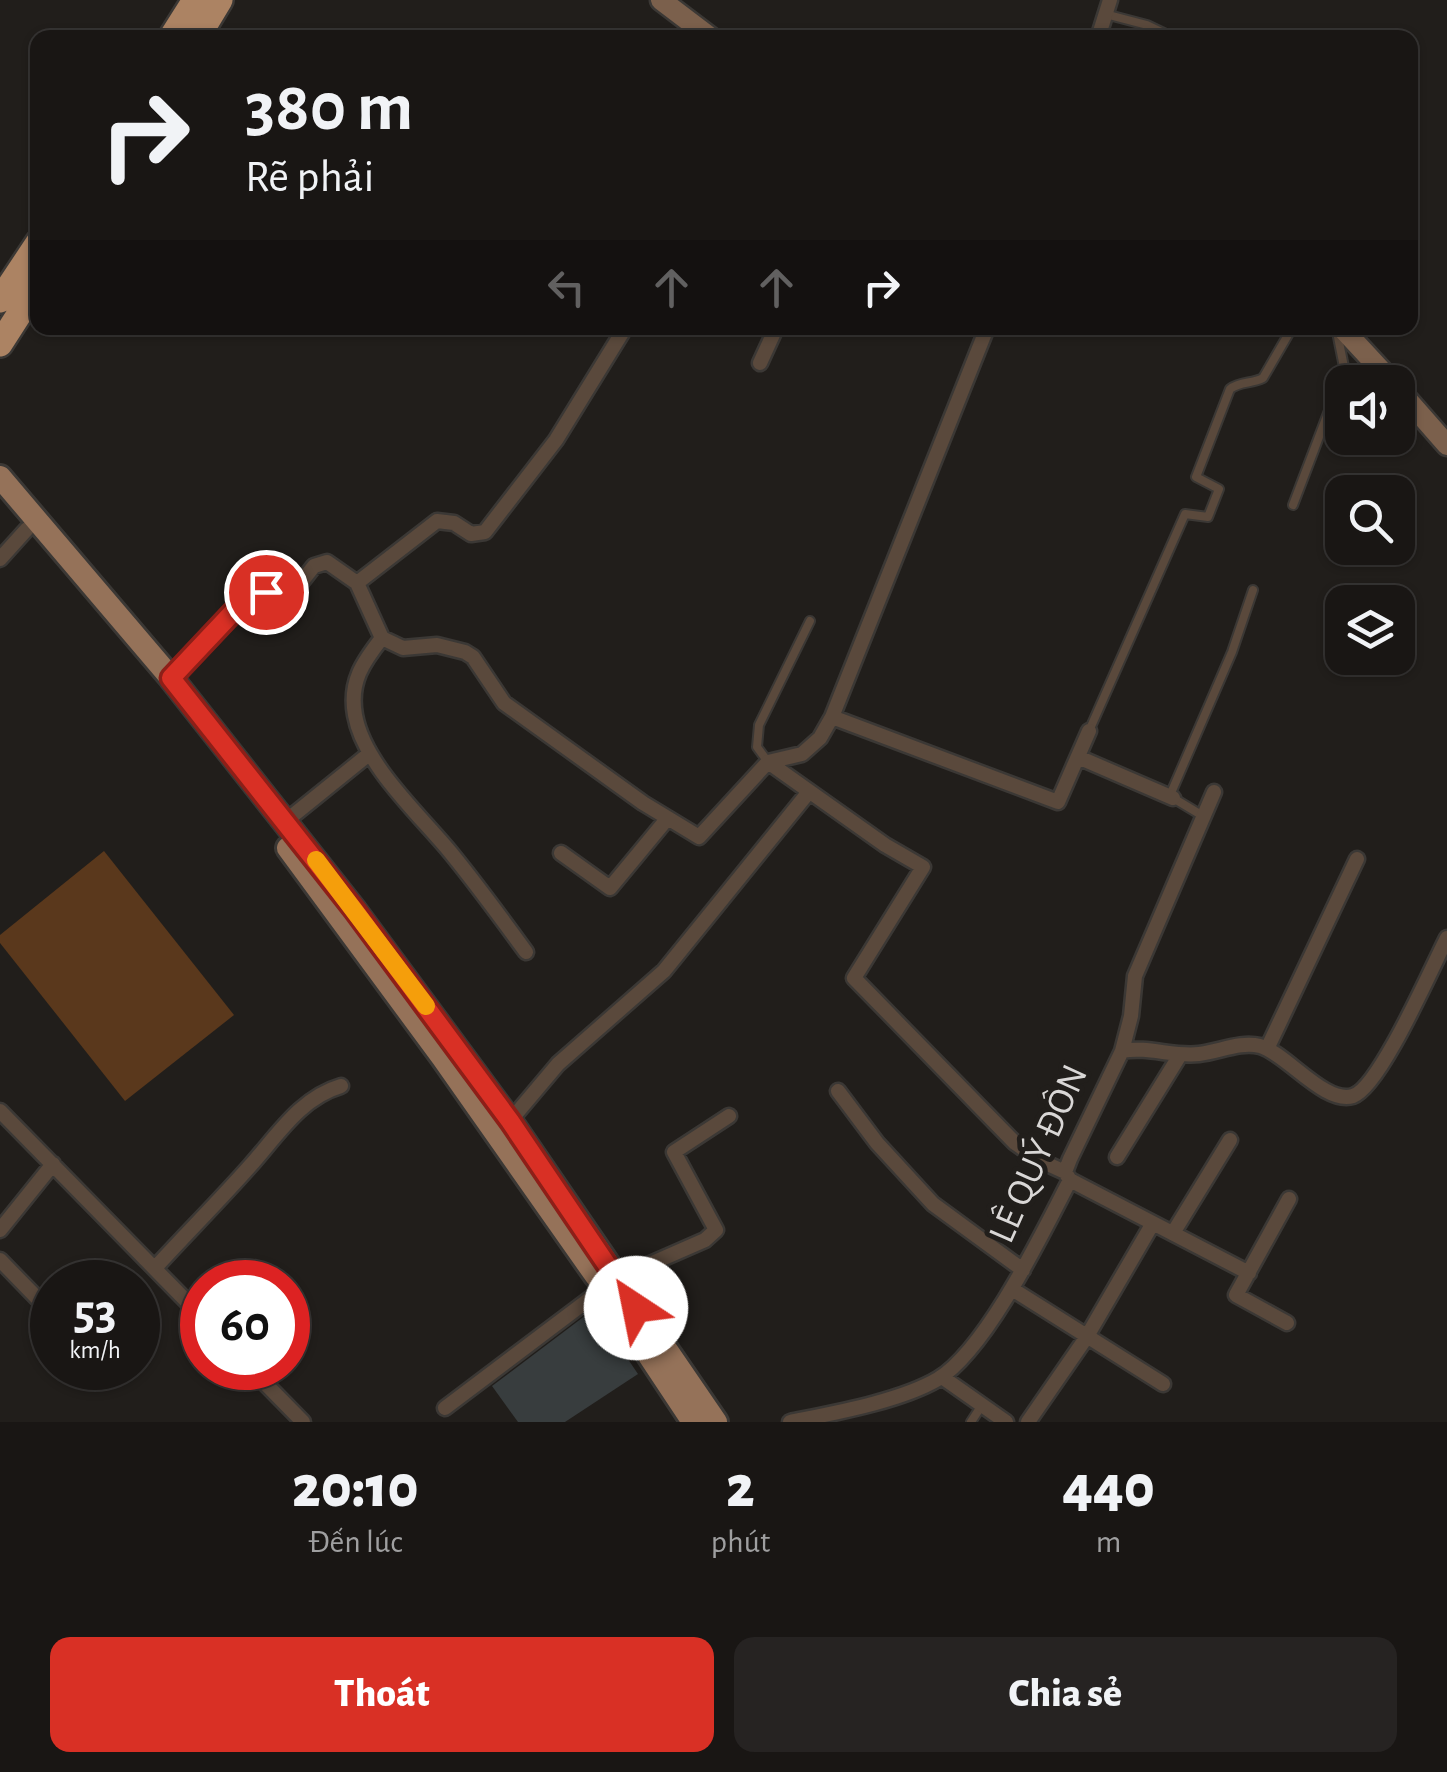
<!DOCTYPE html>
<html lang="vi">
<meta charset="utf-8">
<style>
:root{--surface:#191614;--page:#262322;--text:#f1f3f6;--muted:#9f9fa0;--line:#373534;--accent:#d93025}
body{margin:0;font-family:"Alegreya Sans",sans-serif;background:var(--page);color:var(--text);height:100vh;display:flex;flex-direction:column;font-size:38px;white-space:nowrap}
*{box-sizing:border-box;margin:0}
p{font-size:32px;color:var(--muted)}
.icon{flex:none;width:55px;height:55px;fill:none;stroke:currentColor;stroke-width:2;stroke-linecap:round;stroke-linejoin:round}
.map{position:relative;height:1422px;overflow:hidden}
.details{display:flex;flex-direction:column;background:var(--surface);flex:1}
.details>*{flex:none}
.top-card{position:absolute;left:30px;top:30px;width:1388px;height:305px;border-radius:20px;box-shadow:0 2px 8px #0004,0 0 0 2px var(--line);background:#191614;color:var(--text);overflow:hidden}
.tools{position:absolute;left:1325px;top:365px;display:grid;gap:20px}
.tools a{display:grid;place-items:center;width:90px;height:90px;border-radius:20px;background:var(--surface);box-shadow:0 2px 8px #0004,0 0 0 2px var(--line);font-size:50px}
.speed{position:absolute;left:30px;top:1260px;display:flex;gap:20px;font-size:50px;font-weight:700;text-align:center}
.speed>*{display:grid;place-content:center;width:130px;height:130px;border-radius:50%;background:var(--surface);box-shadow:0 2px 8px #0004,0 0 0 2px var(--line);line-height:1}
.speed small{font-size:25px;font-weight:400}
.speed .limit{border:15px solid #d22;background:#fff;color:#111}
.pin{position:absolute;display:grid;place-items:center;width:85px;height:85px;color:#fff;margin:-42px;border:5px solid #fff;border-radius:50%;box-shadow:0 2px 10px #0007}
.me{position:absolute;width:110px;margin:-55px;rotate:326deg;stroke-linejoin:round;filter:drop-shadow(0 0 8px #0008)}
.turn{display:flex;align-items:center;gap:35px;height:210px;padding:0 50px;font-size:45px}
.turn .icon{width:130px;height:130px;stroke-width:2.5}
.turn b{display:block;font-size:70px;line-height:85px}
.lanes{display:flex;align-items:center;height:95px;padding:0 50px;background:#0003;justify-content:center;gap:50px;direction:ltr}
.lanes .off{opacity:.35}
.eta{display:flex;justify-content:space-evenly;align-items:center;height:170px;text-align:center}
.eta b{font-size:60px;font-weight:800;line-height:70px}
.primary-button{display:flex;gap:20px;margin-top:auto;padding:20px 50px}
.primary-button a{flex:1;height:115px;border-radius:20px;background:var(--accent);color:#fff;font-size:40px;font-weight:800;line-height:115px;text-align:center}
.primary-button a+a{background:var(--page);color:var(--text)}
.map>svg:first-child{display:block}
</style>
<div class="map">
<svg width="1447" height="1422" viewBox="0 0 1447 1422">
<rect width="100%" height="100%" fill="#211e1b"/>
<path fill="#5a381c" d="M104,851L234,1015L125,1101L0,943V935Z"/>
<path fill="#383d3e" d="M594,1309L638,1374L565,1422H518L492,1386Z"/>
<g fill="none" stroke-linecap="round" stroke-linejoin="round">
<g stroke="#3b3835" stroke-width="12">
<path id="lane" d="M1105,14L1147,25L1174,38
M1293,505L1330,408L1346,377L1337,332
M1089,731L1185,514L1208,517L1219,489L1196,477L1230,389C1240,381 1252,384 1263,378L1292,328
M768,762L757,747L759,725L810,621
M1203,816L1173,798L1171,793L1232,652L1253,590
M971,1422L982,1405"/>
</g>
<g stroke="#3b3835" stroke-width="19">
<path id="street" d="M1098,38L1110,0
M760,363L776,328
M0,559L27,529
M357,583L437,521L454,523L471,534L485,532L556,440L625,328
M382,638C363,662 349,682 355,715C364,765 419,814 451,853C477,885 502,919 526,952
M171,678L236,609L266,592L283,600L288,599L314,566L327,562L357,583L382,638L403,648L437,645L465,652L473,657L504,703L643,803L699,837L768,762L802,754L820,738L832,717L987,328
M832,717L1058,802L1089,731
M1078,757L1173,798
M768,762L885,845L923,867L854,978L1015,1143L1041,1161L1065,1172
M286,821L369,754
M561,853L610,888L667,819
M1267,1049L1357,859
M1122,1051C1148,1046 1173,1057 1199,1054C1219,1052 1240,1041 1260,1046C1286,1053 1325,1105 1353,1096C1380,1087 1432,967 1447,938
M838,1091L877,1143L933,1204L1023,1270
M0,1111L202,1317
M510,1121L558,1064L664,971L808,793
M1117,1157L1180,1055
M1070,1180L1249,1273
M0,1230L53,1164
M1173,1233L1230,1140
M0,1260L37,1298
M155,1268C186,1234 219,1201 250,1166C277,1136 300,1098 341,1086
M1012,1289L1163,1384
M1287,1323L1236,1295L1289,1199
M250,1368L303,1422
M942,1377L1006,1422
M445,1408L616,1279L705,1240L716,1230L674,1152L729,1116
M790,1422C834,1413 901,1401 938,1379C987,1349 1043,1232 1070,1180L1065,1172L1070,1159L1122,1051L1131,1016L1135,976L1214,792
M1028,1422L1086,1338L1153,1223"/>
</g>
<g stroke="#3b3835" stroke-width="25">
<path id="secondary" d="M661,0L711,38
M1342,328L1392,382
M1398,389L1447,445"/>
</g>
<g stroke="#3b3835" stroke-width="28">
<path id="primary" d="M0,477L171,678L355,911L510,1121L716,1422
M288,848L442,1057L596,1276
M614,1303L693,1422"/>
</g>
<g stroke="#3b3835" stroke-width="30">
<path id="highway" d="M171,38L195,0
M197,38L220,0
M0,300L38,243
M0,344L38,285"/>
</g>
<use href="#lane" stroke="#5a493c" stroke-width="8"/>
<use href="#street" stroke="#5a493c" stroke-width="14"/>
<use href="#secondary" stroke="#7b604c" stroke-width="20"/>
<use href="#primary" stroke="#957259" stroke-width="22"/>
<use href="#highway" stroke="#ac8363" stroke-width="25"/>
</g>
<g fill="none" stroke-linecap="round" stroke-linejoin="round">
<g stroke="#8d1f18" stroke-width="25">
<path id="route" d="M266,592L236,609L171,678L355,911L510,1121L636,1308"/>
</g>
<use href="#route" stroke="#d93025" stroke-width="18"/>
<path stroke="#f59e0b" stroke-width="18" d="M316,860L426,1006"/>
</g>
<g text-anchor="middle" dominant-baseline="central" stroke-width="10" stroke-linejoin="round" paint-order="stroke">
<g font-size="38" fill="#d9d7d6" stroke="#211e1b">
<text transform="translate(1039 1154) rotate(-66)">LÊ QUÝ ĐÔN</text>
</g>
</g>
</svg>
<div class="tools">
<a><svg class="icon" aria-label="sound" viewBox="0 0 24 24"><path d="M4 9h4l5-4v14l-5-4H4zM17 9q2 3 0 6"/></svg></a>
<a><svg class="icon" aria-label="search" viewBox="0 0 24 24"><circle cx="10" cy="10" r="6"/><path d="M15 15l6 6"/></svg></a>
<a><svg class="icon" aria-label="layers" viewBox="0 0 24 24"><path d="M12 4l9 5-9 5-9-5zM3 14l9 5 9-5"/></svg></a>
</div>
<div class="speed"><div>53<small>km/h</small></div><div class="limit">60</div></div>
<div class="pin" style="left:266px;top:592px;background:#d93025"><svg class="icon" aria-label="arrive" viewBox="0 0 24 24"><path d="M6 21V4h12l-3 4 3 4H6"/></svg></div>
<svg class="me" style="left:636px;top:1308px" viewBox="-20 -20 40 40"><circle r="19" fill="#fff"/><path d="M0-13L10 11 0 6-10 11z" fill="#d93025"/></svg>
<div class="top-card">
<div class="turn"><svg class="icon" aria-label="right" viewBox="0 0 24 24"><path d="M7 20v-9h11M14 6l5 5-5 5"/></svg><div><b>380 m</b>Rẽ phải</div></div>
<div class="lanes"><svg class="icon off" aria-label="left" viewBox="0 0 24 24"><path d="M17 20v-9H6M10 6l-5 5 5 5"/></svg><svg class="icon off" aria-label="ahead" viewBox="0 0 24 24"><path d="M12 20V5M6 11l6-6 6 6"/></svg><svg class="icon off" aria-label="ahead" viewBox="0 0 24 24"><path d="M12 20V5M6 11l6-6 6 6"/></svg><svg class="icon" aria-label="right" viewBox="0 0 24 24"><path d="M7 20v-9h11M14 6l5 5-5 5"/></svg></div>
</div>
</div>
<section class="details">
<div class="eta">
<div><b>20:10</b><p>Đến lúc</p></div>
<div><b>2</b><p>phút</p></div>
<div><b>440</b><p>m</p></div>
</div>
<div class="primary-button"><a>Thoát</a><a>Chia sẻ</a></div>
</section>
